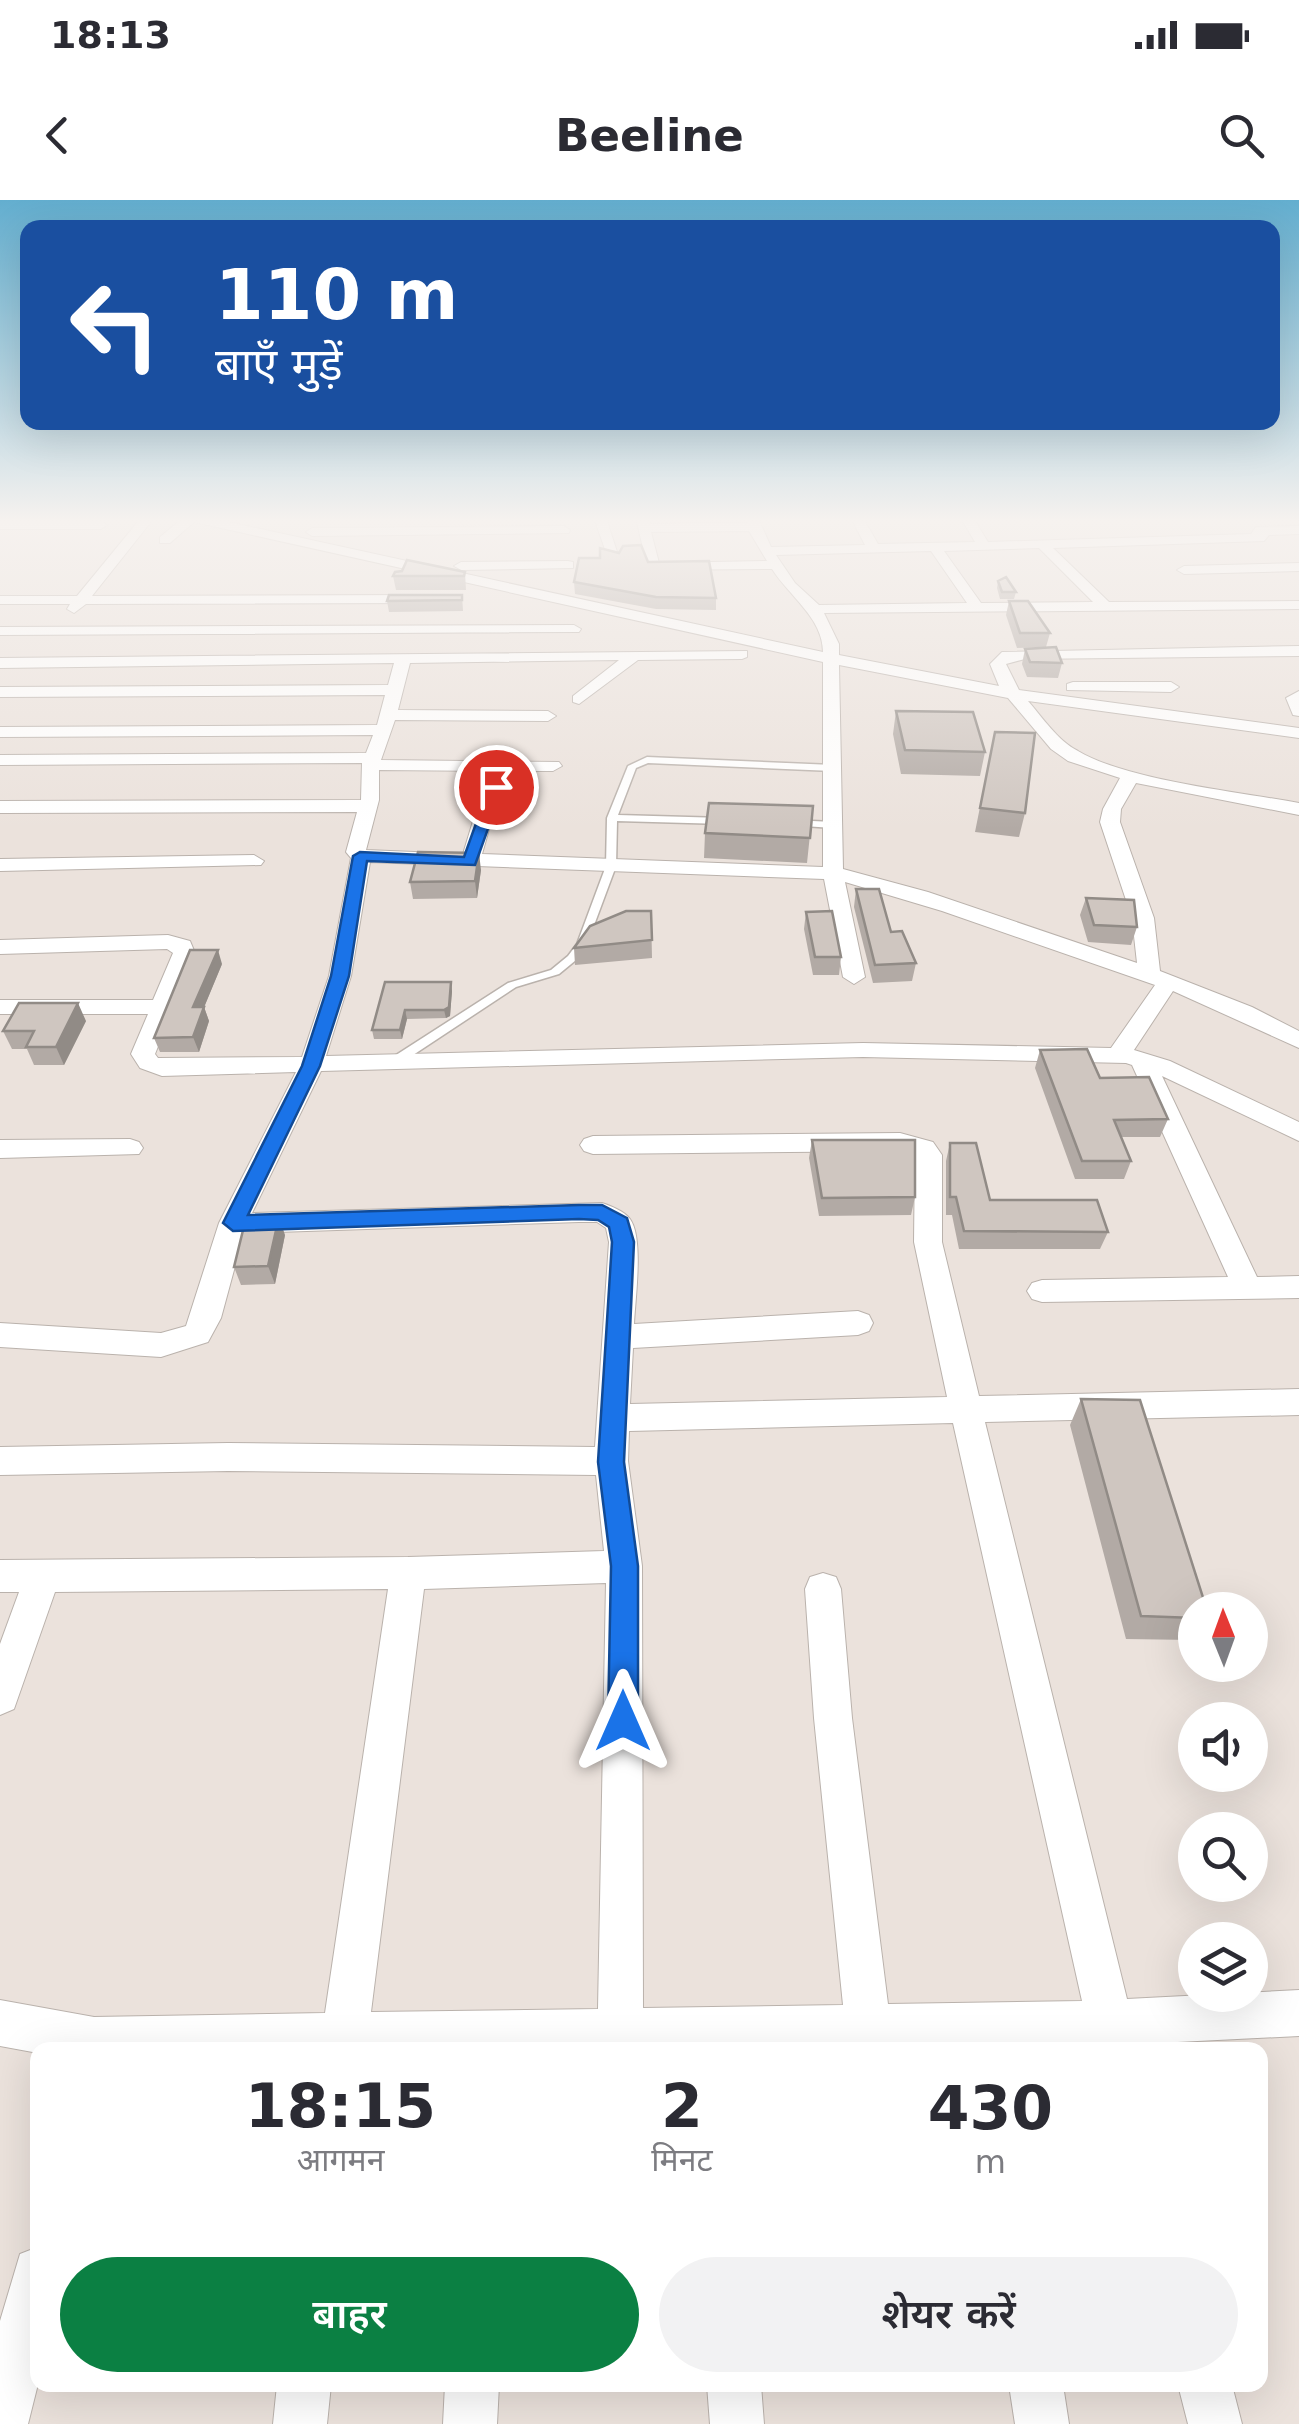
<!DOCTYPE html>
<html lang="hi">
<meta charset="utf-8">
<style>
:root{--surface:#fff;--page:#f2f2f3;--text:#2b2b33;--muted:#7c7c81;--accent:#0b8043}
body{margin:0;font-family:"DejaVu Sans","Noto Sans Devanagari",sans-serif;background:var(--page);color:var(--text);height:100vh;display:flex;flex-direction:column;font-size:38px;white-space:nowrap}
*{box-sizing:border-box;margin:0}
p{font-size:32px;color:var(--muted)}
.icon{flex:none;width:55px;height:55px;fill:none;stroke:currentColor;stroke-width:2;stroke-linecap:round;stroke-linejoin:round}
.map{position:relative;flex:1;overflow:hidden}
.panel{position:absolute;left:30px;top:1842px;width:1238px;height:350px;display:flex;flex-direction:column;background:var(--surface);border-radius:20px;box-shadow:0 10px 40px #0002}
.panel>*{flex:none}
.hud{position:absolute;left:20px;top:20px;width:1260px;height:210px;border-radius:20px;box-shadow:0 10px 40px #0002;background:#1a4fa0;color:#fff;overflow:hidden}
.needle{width:65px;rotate:359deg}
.tools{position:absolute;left:1178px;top:1392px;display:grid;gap:20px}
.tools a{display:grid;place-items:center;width:90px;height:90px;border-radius:50%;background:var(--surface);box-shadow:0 10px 40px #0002;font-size:50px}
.pin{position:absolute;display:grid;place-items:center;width:85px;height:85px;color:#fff;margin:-42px;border:5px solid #fff;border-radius:50%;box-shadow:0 2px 10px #0007}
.me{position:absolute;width:110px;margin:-55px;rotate:0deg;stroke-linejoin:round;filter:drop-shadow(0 0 8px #0008)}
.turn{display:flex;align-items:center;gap:35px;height:210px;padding:0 30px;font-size:45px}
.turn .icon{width:130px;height:130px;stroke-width:2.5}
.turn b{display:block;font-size:70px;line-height:85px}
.eta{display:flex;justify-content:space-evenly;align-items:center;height:170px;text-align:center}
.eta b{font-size:60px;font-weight:600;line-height:70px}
.primary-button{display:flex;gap:20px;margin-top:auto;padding:20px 30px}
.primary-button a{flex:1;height:115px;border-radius:60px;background:var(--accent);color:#fff;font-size:40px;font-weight:600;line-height:115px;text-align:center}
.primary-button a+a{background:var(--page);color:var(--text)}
.status{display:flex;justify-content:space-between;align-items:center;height:70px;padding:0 50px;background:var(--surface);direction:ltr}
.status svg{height:28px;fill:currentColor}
header{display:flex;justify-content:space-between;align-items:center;height:130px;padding:0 30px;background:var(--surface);font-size:45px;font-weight:600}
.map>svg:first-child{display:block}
</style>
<div class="status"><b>18:13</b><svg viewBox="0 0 49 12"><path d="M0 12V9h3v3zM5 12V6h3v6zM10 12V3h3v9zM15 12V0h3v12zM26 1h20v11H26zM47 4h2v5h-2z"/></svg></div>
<header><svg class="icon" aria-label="back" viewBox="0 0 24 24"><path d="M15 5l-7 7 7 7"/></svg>Beeline<svg class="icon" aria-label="search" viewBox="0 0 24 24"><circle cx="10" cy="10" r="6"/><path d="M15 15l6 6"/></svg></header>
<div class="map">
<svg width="1299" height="2224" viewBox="0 0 1299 2224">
<rect width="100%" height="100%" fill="#ebe2dc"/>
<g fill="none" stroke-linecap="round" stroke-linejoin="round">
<g stroke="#bab2ac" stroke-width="3">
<path id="lane" d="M647,557L833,565L837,568L833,571L648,563L636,568L618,615L724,618L729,621L724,624L617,621L616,666L587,744L576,760L559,774L516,787L401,863H393V857L508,783L551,770L568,756L577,744L606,666L607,618L628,566Z
M792,620L833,622L838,625L833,628L789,625L787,623Z"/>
</g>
<g stroke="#bab2ac" stroke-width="2">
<path id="street" d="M141,318H154L92,396L427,395L434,399L427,403L86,404L74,413L67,409L70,404H0V396H77Z
M183,318H210L823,452C823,418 789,396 772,369L648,370L636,318H648L650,324L747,323L746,318H758L771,347L865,345L851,318H863L878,344L975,342L961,318H973L988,342L1251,334L1256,327L1299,326V334L1269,335L1264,341L1053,348L1109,402L1299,401V409L824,413L839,444V455L999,486L990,464L1002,452L1299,446V456L1025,459L1006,464L1019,490L1299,528V538L1028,501C1043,518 1057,540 1078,551C1126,580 1240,592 1299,603V615L1136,583L1121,609L1120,622L1154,718L1160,771L1252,807L1299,831V848L1173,791L1134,850L1170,861L1299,922V941L1162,876L1257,1077L1299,1076V1098L1042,1102L1032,1099L1027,1091L1032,1083L1042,1080L1228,1077L1132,865L1126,863L863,857L321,871L252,1013L602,1003C611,1006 624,1011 630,1019C644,1038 635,1100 634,1124L858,1111L869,1115L873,1123L869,1131L858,1135L633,1148L630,1204L947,1197L914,1042L915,954L900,951L593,954L584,951L580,945L584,939L593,936L900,933L933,942L942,955V1042L979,1196L1299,1189V1215L985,1222L1127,1799L1299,1790V1836L1138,1844L1139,1850H1093L1092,1846L38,1853L0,1846V1800L94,1817L325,1813L388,1389L55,1392L14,1509L0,1515V1444L19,1392H0V1360L408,1357L604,1351L596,1275L228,1271L0,1275V1247L228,1243L595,1247L609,1042L606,1028L597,1022H579L244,1033L221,1118L208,1142L161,1157L0,1147V1123L161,1133L186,1126L219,1023L296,872L162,876L140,868L131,854L148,814H0V800H153L173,753L167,749L0,754V740L168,735L190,741L195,753L155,854L158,858L302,857L329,776L351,658L346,652L357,612L0,613V601L361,600L362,563L0,565V555L366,553L373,535L0,537V527L377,525L385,495L0,497V487L388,485L394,463L0,468V458L747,451V457L742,459L638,460L579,504L573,502V496L619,460L410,463L398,510L548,511L556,516L548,521L395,520L381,560L559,562L562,566L553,571H513L495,608L482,654L823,667V462L194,322L170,343H160V337ZM749,331L767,361L659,363L651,332ZM1039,348L1093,402L981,403L944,351ZM931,351L967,403L819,405L795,383L776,355ZM839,465L1008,498L1051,549L1068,561L1120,578L1103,609L1100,622L1132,718L1137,763L928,692L843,669ZM379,570L495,571L477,608L463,654L366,650L379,600ZM370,662L824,679L843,777L854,784L865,777L845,682L942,711L1155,785L1111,848L863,843L326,856L351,776ZM953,1223L1082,1801L888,1804L852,1518L841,1389L836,1377L823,1373L810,1377L805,1389L814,1518L843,1805L643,1808L642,1366L628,1261L629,1231ZM606,1383L598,1809L371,1812L424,1389Z
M594,318H606L620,361L608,358Z
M0,321H101L107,325L101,329H0Z
M564,326L570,330L569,333L312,336L306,332L312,328Z
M568,361L573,362V368L461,370L454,366L461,362Z
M1299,363V371L1184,374L1177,370L1184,366Z
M574,425L581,429L579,432L0,435V427Z
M1073,482H1171L1179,487L1171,492L1067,490V484Z
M1299,491V516L1293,515L1286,498Z
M254,655L264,661L261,665L0,671V659Z
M130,939L139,942L143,948L139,954L0,958V940Z
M38,2047V2184L28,2224H0V2121L20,2054Z
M277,2185H331L327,2224H273Z
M445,2185H499L497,2224H443Z
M707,2185H761L764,2224H710Z
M1009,2185H1063L1069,2224H1015Z
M1178,2185H1232L1242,2224H1188Z"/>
</g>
<use href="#lane" fill="#fff" fill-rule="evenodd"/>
<use href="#street" fill="#fff" fill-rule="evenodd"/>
</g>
<path fill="#b2aaa5" d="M320,318H402V319Z
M600,358L648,362L716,398V410L656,409L575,394L574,382Z
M465,372L466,390H396L393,376Z
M998,381L1016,392L1014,399H1000L997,388Z
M462,395L463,411L389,412L387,401Z
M1009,401L1050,433L1046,447L1017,448L1006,415Z
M1025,449L1062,463L1058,478L1027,477L1022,464Z
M896,511L985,552L980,576L901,574L893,534Z
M995,532L1025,613L1019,637L975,632Z
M813,606L807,663L704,658L705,633Z
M481,670L477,698L413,699L410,682Z
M856,689L916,763L912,781L873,783L854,707Z
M1086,698L1137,727L1131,745L1088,742L1080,715Z
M651,711L652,758L575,765L574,748Z
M806,712L841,757L839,775H813L804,729Z
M222,764L204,807L209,821L199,852H160L154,838Z
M385,782L452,791L450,816L446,818L407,819L402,839H374L372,830Z
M86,821L64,865H34L27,849H12L3,831Z
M1040,850L1100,878L1168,919L1160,937H1121L1131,961L1124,979H1075L1035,868Z
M812,940L915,997L911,1015L819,1016L809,958Z
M950,943L990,1000L1108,1032L1100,1049H959L952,1015H946V961Z
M285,1035L275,1084L241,1085L234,1067Z
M1081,1199L1195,1410V1436L1192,1440L1126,1439L1070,1225Z"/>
<path fill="#918b86" d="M479,653L481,670L477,698L475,681Z
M218,750L222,764L198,822L193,807Z
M451,782L452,791L450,816L446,818L444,810Z
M78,803L86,821L64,865L56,847Z
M204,807L209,821L199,852L193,837Z
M405,810L407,819L402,839L400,830Z
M279,1017L285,1035L275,1084L268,1066Z"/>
<path fill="#cfc6c0" stroke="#918b86" stroke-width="2.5" d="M641,345L648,362L709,361L716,398L656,397L574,382L579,358H600V348L619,353L623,346Z
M407,360L465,372L464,376H393L395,372L402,371Z
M1006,377L1016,392H1002L998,381Z
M389,395H462V400L387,401Z
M1009,401H1028L1050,433H1020Z
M1056,447L1062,463L1030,462L1025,449Z
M896,511L973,512L985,552L905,550Z
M995,532L1035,533L1025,613L980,608Z
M709,603L813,606L810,638L705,633Z
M418,652L479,653L475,681L410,682Z
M856,689H879L891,732L902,731L916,763L875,765Z
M1086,698L1134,700L1137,727L1094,725Z
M626,711H651L652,740L574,748L590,726Z
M832,711L841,757H815L806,712Z
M190,750H218L193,807H204L193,837L154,838Z
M385,782H451L449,807L444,810H405L400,830H372Z
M19,803H78L56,847H26L34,831H3Z
M1087,849L1100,878L1149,877L1168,919L1114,920L1131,961H1082L1040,850Z
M812,940H915V997L822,998Z
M950,943H976L990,1000H1097L1108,1032L964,1031L956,997H950Z
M279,1017L268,1066L234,1067L246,1018Z
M1081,1199L1140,1200L1207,1410H1195V1418L1141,1416Z"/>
<linearGradient id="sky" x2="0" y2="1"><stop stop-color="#63aecf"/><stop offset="0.51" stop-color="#f6f2ef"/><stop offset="1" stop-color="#f6f2ef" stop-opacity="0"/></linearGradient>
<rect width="1299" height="629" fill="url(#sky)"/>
<path fill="#1a73e8" stroke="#114b97" stroke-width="2.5" d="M496,583L503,587L475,665L367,661L349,776L320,866L248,1015L579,1005H602L627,1018L634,1042L624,1262L638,1366V1521L633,1532L623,1536L612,1532L608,1521L611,1366L598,1262L612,1042L609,1027L598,1020L579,1019L233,1031L223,1023L302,866L331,776L353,656L360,652L464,657L489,587Z"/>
</svg>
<div class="tools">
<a><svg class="needle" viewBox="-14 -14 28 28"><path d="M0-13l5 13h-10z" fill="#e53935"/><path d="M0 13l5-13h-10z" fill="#7c7c81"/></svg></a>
<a><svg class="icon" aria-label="sound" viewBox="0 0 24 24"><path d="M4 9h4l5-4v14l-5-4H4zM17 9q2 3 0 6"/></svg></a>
<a><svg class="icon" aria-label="search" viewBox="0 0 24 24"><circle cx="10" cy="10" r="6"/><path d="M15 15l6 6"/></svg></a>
<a><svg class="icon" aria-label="layers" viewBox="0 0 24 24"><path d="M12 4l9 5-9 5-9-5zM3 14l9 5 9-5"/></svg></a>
</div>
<div class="pin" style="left:496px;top:587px;background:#d93025"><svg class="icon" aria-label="arrive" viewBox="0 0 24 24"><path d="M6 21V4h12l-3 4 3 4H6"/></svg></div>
<svg class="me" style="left:623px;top:1521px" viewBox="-20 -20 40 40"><path d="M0-17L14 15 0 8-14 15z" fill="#1a73e8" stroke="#fff" stroke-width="4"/></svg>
<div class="hud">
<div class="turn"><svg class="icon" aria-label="left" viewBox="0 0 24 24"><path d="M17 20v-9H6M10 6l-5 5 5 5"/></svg><div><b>110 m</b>बाएँ मुड़ें</div></div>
</div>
<section class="panel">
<div class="eta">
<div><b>18:15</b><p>आगमन</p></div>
<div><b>2</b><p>मिनट</p></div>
<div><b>430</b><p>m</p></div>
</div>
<div class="primary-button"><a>बाहर</a><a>शेयर करें</a></div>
</section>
</div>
